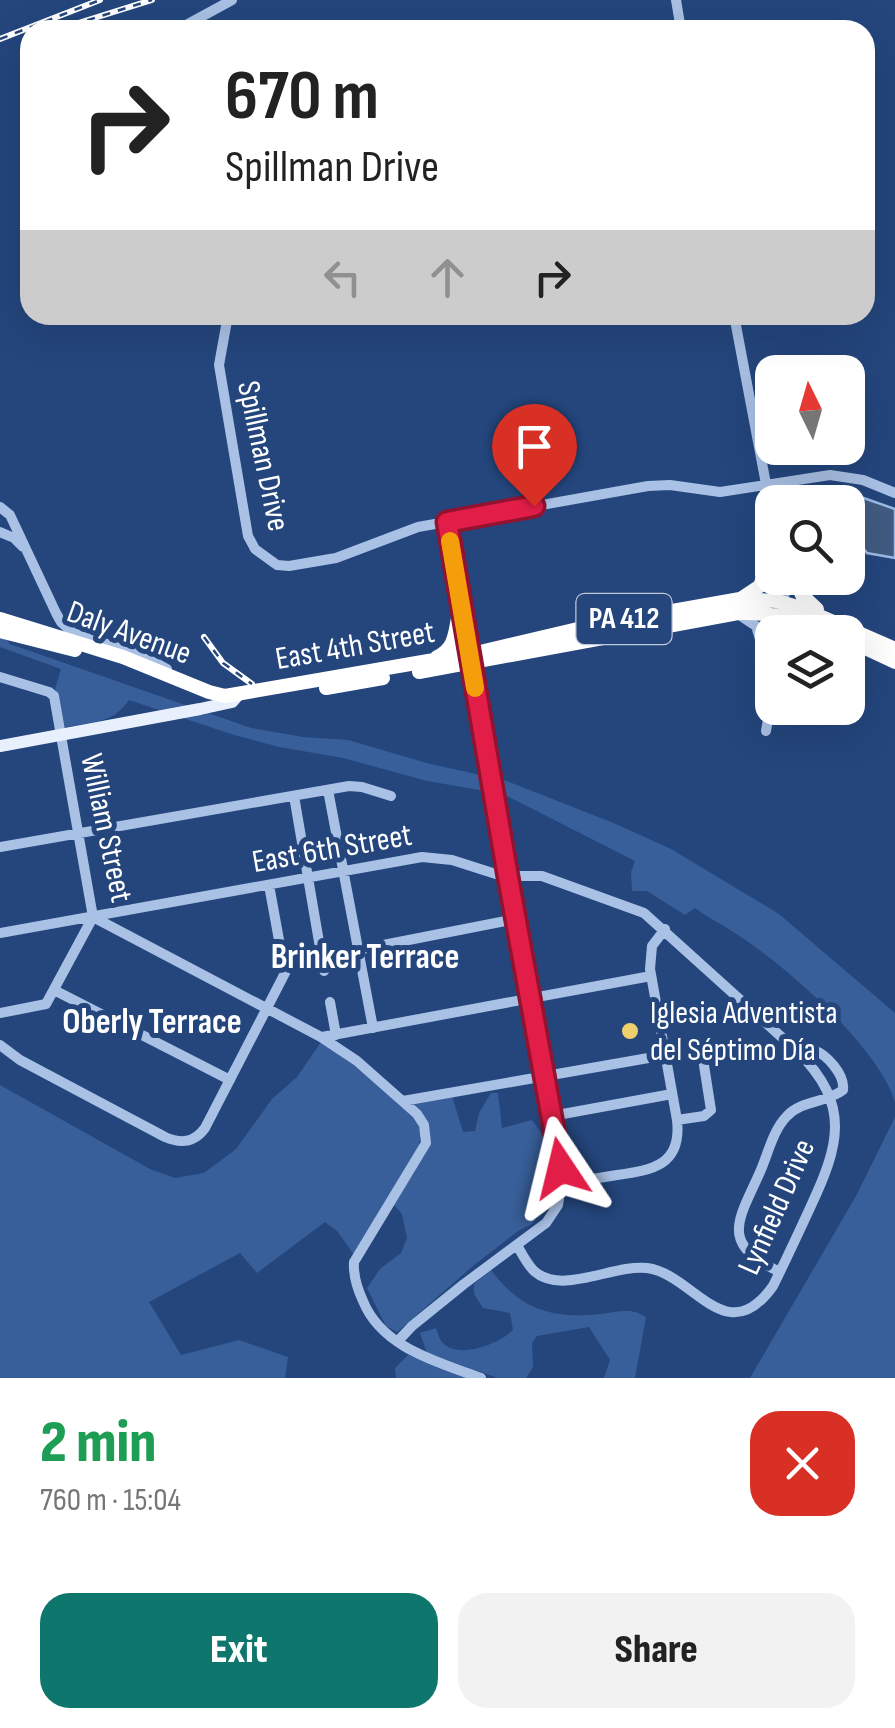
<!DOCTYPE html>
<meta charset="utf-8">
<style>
:root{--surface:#fff;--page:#f2f2f2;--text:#222;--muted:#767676;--accent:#0f766e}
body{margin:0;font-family:"Sofia Sans Condensed",sans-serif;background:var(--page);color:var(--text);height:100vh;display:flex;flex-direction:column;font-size:38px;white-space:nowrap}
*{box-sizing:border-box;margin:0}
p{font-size:32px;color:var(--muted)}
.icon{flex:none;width:55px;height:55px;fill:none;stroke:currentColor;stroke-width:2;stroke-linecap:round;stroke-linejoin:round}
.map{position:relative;height:1378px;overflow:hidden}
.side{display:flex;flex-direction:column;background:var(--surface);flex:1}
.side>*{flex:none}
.banner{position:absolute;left:20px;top:20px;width:855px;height:305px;border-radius:30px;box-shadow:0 10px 40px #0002;background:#fff;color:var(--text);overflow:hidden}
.needle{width:65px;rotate:355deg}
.fabs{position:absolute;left:755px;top:355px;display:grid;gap:20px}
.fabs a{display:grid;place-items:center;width:110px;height:110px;border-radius:20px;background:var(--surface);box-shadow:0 10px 40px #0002;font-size:50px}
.pin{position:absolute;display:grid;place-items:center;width:85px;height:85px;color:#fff;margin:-102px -42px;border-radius:50% 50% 50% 0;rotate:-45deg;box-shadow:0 0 10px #0007}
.pin .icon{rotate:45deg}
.me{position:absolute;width:110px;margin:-55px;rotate:350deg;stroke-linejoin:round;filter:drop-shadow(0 0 8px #0008)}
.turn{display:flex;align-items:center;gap:35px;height:210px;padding:0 40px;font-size:45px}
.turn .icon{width:130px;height:130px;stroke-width:2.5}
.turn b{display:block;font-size:70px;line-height:85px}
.lanes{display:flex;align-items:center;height:95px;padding:0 40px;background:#0003;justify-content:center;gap:50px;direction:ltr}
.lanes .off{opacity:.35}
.round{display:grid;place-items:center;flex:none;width:105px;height:105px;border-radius:30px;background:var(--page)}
.overview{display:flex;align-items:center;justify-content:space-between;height:170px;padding:0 40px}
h1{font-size:60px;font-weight:800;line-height:75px;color:#1e9e55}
.action{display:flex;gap:20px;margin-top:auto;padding:20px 40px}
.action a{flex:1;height:115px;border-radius:30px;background:var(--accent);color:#fff;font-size:40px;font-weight:800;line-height:115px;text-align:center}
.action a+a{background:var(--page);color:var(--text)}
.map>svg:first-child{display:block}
</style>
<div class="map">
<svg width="895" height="1378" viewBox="0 0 895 1378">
<rect width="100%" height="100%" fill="#24467d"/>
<path fill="#385f9a" d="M0,637L6,639L10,644L251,728L303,737L348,740L430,764L504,780L616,824L671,849L779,914L895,1013V1102C878,1046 785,965 735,933C722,924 708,918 695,908L685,915L647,891H632L631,872L635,861L503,794L427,781L343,758L279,747L234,735L129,700C113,724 91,722 65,727L58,694L55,689L61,669L0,647Z
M321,1042C346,1060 400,1096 416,1121C421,1129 421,1136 419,1145L354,1255L338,1232L325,1222L257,1273L240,1253L149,1302L181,1355L239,1340L288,1357L285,1378H0V1085L150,1169L175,1178L204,1173L236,1149L272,1099L297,1077Z
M491,1093H498L502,1128L532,1120L542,1134L550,1151L549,1194L544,1208L532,1224L518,1231L473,1266L397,1332L386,1326L367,1288L380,1269L401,1253L407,1238L402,1214L394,1205L430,1146L426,1119L410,1103L452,1096L463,1132L475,1131L479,1113Z
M895,1117V1378H750L856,1196Z
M491,1270C521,1310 552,1319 601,1314C618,1312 631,1307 646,1317L635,1378H604L610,1360L589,1327L537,1336L532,1343L533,1367L526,1378H498L427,1353L420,1333L436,1328C437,1332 440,1340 443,1343C459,1360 500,1343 513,1330L510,1313L483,1308L474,1294V1284Z
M408,1355L470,1378H396L395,1368Z"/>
<path fill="#415b82" stroke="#9dbbe6" stroke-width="2.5" d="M841,490L895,509V558L867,553L856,539L848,540V502H802L812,491Z"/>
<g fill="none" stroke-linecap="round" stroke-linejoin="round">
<path stroke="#a9c1e5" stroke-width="10" d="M676,0L681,30
M177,30L232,0
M228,315L219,365L248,536L255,549L277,565L289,566L336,558L418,527L648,486L670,485L720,492L830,475L863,480L895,493
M734,315L766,484L764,500L772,544
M766,485L775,502
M0,507L10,515L56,613L61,622L73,633L144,656L167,669
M0,532L14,538L23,547
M774,578V586L780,602
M741,616L756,626L763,649
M778,632L777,615L787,588L788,578
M0,677L49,692L54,696L93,917
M770,700C759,675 762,637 777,615
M766,731L772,695
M328,790L373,1028
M294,796L324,971
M0,847L349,786L362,787L391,796
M93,917L321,1037L357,1061L417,1114L424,1125L426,1143L354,1262C353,1276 357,1288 363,1301C382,1348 438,1362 481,1378
M0,933L422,857L452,860L502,876H542L644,913L797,1051C852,1105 839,1146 810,1208C798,1234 786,1260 773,1286C726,1352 694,1274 647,1268C613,1264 562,1296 534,1271C527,1264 522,1254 517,1245
M322,957L516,919
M54,990L230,1080
M330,1002L336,1035
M0,1013L46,1004L93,917
M322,1037L651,976
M0,1045L20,1060L165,1137C181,1144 194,1143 205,1128L285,973L269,885
M403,1101L694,1050L699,1052L703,1059L711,1110L704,1116L677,1120
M552,1116L672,1094
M562,1184C580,1181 599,1178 617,1175C653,1170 682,1165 677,1120L650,969L652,946L665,929
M780,1272C718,1243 739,1220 760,1172C768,1154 773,1130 787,1116C802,1100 826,1103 843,1090C845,1075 827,1054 813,1050L804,1058
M398,1341L412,1326L464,1284L546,1223L558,1205L562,1180L447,522"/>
<path stroke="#e9f0fd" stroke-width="12" d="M0,746L200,709L232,702L239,694"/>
<path stroke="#fff" stroke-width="14" d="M795,578L802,595L817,609
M742,598L760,586L772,551
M0,619L123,657L209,692L225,696L480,652L599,624L740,599L777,601L801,608L895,649
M0,631L75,650
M848,640L895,662
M437,657C459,647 454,626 461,607
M419,672L738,613C771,612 800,619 830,632
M326,688L383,678"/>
<g stroke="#fff" stroke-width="6">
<path id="rail" d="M72,25L152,0
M0,39L100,0
M204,637L223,663L252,684"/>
</g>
<use href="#rail" stroke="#24467d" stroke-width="2.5" stroke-dasharray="8" stroke-linecap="butt"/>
</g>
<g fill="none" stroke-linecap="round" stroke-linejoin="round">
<g stroke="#92132f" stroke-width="25">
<path id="route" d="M534,506L447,522L508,877L561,1168"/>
</g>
<use href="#route" stroke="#e11d48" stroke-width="18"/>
<path stroke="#f59e0b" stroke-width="18" d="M450,541L475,688"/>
</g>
<circle fill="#efd06d" stroke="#24467d" stroke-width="4" cx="630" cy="1031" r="10"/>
<g text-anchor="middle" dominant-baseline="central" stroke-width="10" stroke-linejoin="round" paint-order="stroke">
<rect fill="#24467d" stroke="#bdc8d8" stroke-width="2.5" x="576.5" y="594" width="95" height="50" rx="8"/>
<g font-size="30" font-weight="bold" fill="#fff">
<text x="624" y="619">PA 412</text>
</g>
<g font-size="32" fill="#fff" stroke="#24467d">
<text transform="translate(263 456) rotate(78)">Spillman Drive</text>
<text transform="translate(129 633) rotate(20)">Daly Avenue</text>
<text transform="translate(355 646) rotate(-10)">East 4th Street</text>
<text transform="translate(106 828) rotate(78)">William Street</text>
<text transform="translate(332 849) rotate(-10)">East 6th Street</text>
<text transform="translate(777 1207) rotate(-66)">Lynfield Drive</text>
</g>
<g font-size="32" fill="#fff" stroke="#24467d" text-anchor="start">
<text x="650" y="1013">Iglesia Adventista<tspan x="650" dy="37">del Séptimo Día</tspan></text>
</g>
<g font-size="35" font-weight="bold" fill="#fff" stroke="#24467d">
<text x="365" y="957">Brinker Terrace</text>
<text x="152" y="1022">Oberly Terrace</text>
</g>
</g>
</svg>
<div class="fabs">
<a><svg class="needle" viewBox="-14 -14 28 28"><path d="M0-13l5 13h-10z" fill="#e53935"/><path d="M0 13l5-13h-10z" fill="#767676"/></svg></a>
<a><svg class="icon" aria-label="search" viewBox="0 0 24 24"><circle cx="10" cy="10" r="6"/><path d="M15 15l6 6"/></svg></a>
<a><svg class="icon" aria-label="layers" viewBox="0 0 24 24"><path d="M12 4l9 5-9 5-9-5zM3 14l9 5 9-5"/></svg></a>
</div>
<div class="pin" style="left:534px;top:506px;background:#d93025"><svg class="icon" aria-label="arrive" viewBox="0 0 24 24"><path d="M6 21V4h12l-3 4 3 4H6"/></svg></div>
<svg class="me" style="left:561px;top:1168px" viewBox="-20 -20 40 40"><path d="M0-17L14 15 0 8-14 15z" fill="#e11d48" stroke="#fff" stroke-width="4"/></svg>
<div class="banner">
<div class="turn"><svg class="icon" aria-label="right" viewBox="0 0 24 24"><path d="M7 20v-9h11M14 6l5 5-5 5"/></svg><div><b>670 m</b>Spillman Drive</div></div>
<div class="lanes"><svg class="icon off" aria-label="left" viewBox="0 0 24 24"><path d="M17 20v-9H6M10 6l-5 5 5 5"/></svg><svg class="icon off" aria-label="ahead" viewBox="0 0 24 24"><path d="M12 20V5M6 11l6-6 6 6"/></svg><svg class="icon" aria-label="right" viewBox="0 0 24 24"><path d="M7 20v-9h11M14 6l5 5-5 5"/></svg></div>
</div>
</div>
<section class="side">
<div class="overview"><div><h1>2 min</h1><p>760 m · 15:04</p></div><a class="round" style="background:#d93025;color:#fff"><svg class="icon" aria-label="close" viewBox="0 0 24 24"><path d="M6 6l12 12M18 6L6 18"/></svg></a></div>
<div class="action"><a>Exit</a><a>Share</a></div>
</section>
